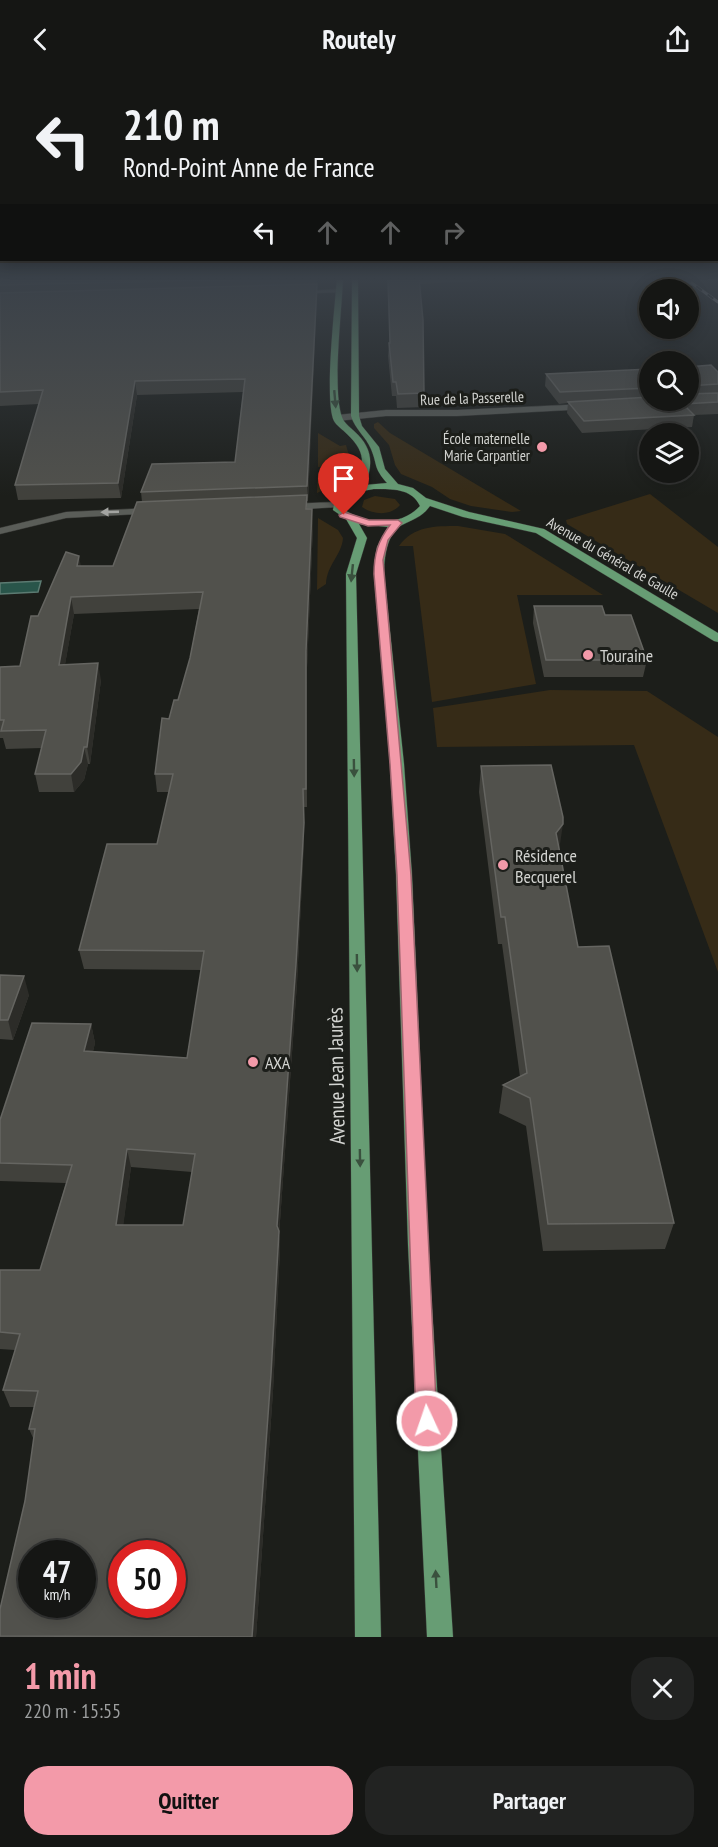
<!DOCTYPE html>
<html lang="fr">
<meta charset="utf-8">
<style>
:root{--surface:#151614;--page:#222322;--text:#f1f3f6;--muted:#9d9fa0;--line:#343534;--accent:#f39aa9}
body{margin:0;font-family:"PT Sans Narrow",sans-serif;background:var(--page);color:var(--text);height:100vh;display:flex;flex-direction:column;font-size:22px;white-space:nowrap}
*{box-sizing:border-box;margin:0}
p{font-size:20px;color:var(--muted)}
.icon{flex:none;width:33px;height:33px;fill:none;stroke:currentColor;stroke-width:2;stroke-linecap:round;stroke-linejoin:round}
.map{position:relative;height:1559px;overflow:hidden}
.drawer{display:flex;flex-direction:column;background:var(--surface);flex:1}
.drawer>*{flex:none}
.top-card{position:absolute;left:0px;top:0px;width:718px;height:183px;box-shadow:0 3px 15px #0003,0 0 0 2px var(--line);background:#151614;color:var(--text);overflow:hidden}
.tools{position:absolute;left:639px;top:201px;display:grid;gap:12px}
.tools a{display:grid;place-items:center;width:60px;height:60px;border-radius:50%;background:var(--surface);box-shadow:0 3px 15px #0003,0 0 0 2px var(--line);font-size:30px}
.speed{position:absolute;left:18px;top:1462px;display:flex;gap:12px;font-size:30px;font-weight:700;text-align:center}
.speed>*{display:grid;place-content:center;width:78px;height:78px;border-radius:50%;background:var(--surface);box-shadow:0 3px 15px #0003,0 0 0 2px var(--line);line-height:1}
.speed small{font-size:15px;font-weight:400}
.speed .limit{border:9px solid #d22;background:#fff;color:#111}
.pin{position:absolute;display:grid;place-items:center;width:51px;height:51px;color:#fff;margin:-62px -26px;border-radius:50% 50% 50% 0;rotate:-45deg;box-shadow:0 0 6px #0007}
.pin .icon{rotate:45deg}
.me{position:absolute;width:66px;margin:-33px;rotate:357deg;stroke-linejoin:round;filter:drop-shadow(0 0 4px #0008)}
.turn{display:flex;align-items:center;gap:21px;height:126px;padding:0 24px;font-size:27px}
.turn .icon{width:78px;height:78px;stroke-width:2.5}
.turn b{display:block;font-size:42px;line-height:51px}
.lanes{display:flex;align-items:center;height:57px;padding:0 24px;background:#0003;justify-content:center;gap:30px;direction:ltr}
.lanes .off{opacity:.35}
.round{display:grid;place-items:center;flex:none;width:63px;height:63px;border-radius:24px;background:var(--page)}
.headline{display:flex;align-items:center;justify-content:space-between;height:102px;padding:0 24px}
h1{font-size:36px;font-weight:800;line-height:45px;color:var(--accent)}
.action{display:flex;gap:12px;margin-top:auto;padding:12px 24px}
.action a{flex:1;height:69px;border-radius:24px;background:var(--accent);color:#111;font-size:24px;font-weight:800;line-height:69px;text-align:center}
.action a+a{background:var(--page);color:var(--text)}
header{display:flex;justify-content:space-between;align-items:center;height:78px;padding:0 24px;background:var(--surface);font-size:27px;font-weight:800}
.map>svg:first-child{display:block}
</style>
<header><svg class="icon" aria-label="back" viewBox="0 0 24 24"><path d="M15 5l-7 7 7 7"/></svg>Routely<svg class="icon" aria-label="share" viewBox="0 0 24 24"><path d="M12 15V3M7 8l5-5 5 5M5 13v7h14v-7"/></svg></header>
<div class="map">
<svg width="718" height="1559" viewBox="0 0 718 1559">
<rect width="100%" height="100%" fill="#1c1e1a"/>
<path fill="#362b17" d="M378,344L390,355L521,433L512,434L471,428L450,421L432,409L401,396L395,387L389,367L374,350V346Z
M318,355L340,368L346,367L352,388L318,389Z
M318,394H351L340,404L317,415Z
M650,416L718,469V535L567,446L566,442Z
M375,418L395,421L400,427C391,438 373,437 362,429L364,422Z
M318,440L338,452L343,460C342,477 327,486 326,506L317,512Z
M458,448L505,456L603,517H517L536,606L432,624L413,468H399C413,448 435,448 458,448Z
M550,612L647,613L718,659V894L634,667L437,669L433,630Z"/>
<path fill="#29554a" stroke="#5c7b72" stroke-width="1.5" d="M41,503L38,514L0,516V505Z"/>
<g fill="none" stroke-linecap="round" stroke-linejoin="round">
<g stroke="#383936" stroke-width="1">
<path id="minor" d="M340,211L342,214L297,216L294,214Z
M586,326L589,327V331L457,338H386L337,343L333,340L337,337L386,332H457Z
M336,424L339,425V429L288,432L283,429L288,426Z
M153,430L158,433L157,435L66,440L0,456V450L66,434Z"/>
</g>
<g stroke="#383936" stroke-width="1">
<path id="major" d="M337,200H343C342,233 332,311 342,339C344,345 350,349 354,353C372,369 374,385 365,407L387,405C373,389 378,388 371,371C366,359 355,351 351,338L352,200H358L359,338L362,348L379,369L385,391L398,406L413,410L426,420L469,434L544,451L718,555V564L714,563L536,455L463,439L430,428C422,439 414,441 402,447C387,454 384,481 384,496L404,686L412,797L428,1167L453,1559H427L408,1167L396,797L390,686L374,496L377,469L388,449L359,446L367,460L356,496L381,1559H355L346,496L357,460L346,441L333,432L335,420L346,411L355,409C365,386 366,374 347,356C343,352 336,347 334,343C324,323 335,227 337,200ZM374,411C391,411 412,410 420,428C400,450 366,446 343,431V423L352,415Z"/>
</g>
<use href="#minor" fill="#5a5d58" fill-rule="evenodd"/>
<use href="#major" fill="#679d74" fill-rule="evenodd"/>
<g stroke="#bcbdba" stroke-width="3">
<path id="rail" d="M673,200L688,212
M685,200L718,224"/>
</g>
<use href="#rail" stroke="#1c1e1a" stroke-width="2" stroke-dasharray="7" stroke-linecap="butt"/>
</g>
<path fill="#41413c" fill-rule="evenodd" d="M0,200H317L308,423H307V431L313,447L307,590V729H303L304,763L297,905L279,1157L280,1171L273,1313L256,1559H0V1531L25,1423L34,1362L29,1351L34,1329H10L3,1312L15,1272L0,1271V1192H40L66,1105L0,1103V1042L91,946L95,965L93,973L187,980L201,892L84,891L79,872L157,766L169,714H157L155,696L169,641L178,622L190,580L199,531L74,536L65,586L101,602L90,686H88L84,702L74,714H39L35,696L42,670L6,671L3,660H0V589L20,588L38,538L81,488H113L142,424L141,414L235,384L243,314L137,317L121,420L18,422L15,407L39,326L0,328ZM131,1089L192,1094L183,1147H123Z
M387,200H477V203L419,206L424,315V329L397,330L396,318H392L388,278L389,265H390Z
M688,289L718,294V336L694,337L692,349L582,355L567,335L568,325L559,326L545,308L546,296L650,291V322H688Z
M534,528L605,537L647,582L643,599H544L533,545Z
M481,688L559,771L578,869L674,1145L665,1171L543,1173L526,1048L499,1035L503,1007L520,999L502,866H498L479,714Z
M0,897L29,917L13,962L0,961Z"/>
<path fill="#2c2c28" d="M317,206V218L308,423L307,408Z
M135,303L137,317L121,420L118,405Z
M312,431L313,447L307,590V729L306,573Z
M79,478L82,494L77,488Z
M71,519L74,536L62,604L59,587Z
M98,585L101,602L90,686L87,669Z
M84,669L88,686L84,702L74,714L71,696Z
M303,711L304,763L297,905L279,1157L280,1171L273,1313L256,1559H252Z
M563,746L559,773L556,755Z
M24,898L29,917L13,962L8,942Z
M91,946L95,965L89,991L84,973Z
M127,1071L131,1089L121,1165L116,1147Z"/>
<path fill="#51514c" stroke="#656561" stroke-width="1.5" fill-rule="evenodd" d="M0,200H294L0,207Z
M388,200H419L423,242L424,315L398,316L396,304H393L389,265H390Z
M317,206L307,408L141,414L152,386L235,384L245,301L135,303L118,405L15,407L43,312L0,314V215Z
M711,287L718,294V306L688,308V289Z
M650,291V310L560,314L546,296Z
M718,315V324L683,326L694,337L584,343L568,324L650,319V322H688V316Z
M307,417L306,431H312L306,573V711H303L304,745L296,886L277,1148L279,1153L271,1296L252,1559L0,1558V1531L25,1423L35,1351H29L38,1313L3,1312L20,1256L0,1254V1192H40L72,1087L0,1085V1042L32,945L91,946L84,973L187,980L204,873L79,872L107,766H157L173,696H155L162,640L169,641L174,622H178L190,580L203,514L71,519L59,587L98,585L87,669H84L81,684L71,696H35L46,652L1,653L4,642H0V589L20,588L31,538H38L66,474L79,478L77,488H113L137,424ZM127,1071L195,1076L183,1147H116ZM32,1476H82V1527H32ZM122,1476H172V1527H122Z
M534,528H602L605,537H631L647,582H546Z
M551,687L563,739V746L556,755L578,869L609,868L674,1145L548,1146L530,1020L503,1007L527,995L505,839H501L481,688Z
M0,897L24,898L8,942H0Z"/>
<defs><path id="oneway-solid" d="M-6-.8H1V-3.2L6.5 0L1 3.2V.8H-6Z" transform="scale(1.5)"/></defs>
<g fill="#3a513e">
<use href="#oneway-solid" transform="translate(335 321) rotate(85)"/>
<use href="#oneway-solid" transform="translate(352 495) rotate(96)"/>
<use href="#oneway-solid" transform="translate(354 690) rotate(89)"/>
<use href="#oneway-solid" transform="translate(357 885) rotate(89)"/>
<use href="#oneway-solid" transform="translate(360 1080) rotate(89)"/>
<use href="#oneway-solid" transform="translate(436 1501) rotate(-93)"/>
</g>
<use fill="#a3a4a1" href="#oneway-solid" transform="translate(110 434) rotate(178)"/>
<linearGradient id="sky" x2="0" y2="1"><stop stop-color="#0f100e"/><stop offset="0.48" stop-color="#3a4149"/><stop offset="1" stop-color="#3a4149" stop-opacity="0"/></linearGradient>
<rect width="718" height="418" fill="url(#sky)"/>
<path fill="#f39aa9" stroke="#9e646e" stroke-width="1.5" d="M344,434L369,442H398L402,445L388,462L383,482L411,797L437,1343L434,1350L427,1354L419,1350L416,1343L397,797L390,686L374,496C374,476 378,463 390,447L368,448L340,439L339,437Z"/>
<g fill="#f39aa9" stroke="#1c1e1a" stroke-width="2">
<circle cx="542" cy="369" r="6"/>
<circle cx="588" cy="577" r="6"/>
<circle cx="503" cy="787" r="6"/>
<circle cx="253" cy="984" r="6"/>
</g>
<g text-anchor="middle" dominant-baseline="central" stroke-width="6" stroke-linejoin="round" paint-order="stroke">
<g font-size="15" fill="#d3d4d1" stroke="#1c1e1a">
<text transform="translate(472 320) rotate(-2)">Rue de la Passerelle</text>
<text transform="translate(613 480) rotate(30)">Avenue du Général de Gaulle</text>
</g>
<g font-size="15" fill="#d3d4d1" stroke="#1c1e1a" text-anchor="end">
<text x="530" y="360">École maternelle<tspan x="530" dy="17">Marie Carpantier</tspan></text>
</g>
<g font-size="18" fill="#d3d4d1" stroke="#1c1e1a" text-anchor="start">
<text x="600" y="577">Touraine</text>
<text x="515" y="777">Résidence<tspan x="515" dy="21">Becquerel</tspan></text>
<text x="265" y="984">AXA</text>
</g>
<g font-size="21" fill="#d3d4d1" stroke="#1c1e1a">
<text transform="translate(336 998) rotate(-91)">Avenue Jean Jaurès</text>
</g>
</g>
</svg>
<div class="tools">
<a><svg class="icon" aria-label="sound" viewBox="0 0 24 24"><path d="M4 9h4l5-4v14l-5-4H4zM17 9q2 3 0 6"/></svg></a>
<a><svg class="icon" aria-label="search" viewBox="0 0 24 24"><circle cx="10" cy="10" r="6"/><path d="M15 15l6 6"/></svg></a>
<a><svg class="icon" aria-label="layers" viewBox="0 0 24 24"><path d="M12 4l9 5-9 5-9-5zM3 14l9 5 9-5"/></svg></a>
</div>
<div class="speed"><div>47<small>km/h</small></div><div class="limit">50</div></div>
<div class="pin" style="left:344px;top:437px;background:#d93025"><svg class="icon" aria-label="arrive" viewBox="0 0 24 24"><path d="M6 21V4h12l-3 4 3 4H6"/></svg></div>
<svg class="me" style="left:427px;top:1343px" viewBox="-20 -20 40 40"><circle r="17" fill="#f39aa9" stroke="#fff" stroke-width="3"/><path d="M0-11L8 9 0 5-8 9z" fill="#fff"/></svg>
<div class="top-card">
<div class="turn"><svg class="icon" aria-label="left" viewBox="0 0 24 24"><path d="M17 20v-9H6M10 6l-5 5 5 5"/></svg><div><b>210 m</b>Rond-Point Anne de France</div></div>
<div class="lanes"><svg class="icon" aria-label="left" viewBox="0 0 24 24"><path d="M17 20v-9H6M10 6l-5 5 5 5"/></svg><svg class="icon off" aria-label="ahead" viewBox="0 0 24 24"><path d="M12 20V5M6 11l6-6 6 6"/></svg><svg class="icon off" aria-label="ahead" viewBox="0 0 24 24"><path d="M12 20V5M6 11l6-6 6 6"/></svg><svg class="icon off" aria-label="right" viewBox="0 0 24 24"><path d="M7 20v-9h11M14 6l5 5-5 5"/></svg></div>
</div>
</div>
<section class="drawer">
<div class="headline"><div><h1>1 min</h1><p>220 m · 15:55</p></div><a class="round"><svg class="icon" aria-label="close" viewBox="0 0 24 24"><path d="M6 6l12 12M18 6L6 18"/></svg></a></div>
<div class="action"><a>Quitter</a><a>Partager</a></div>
</section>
